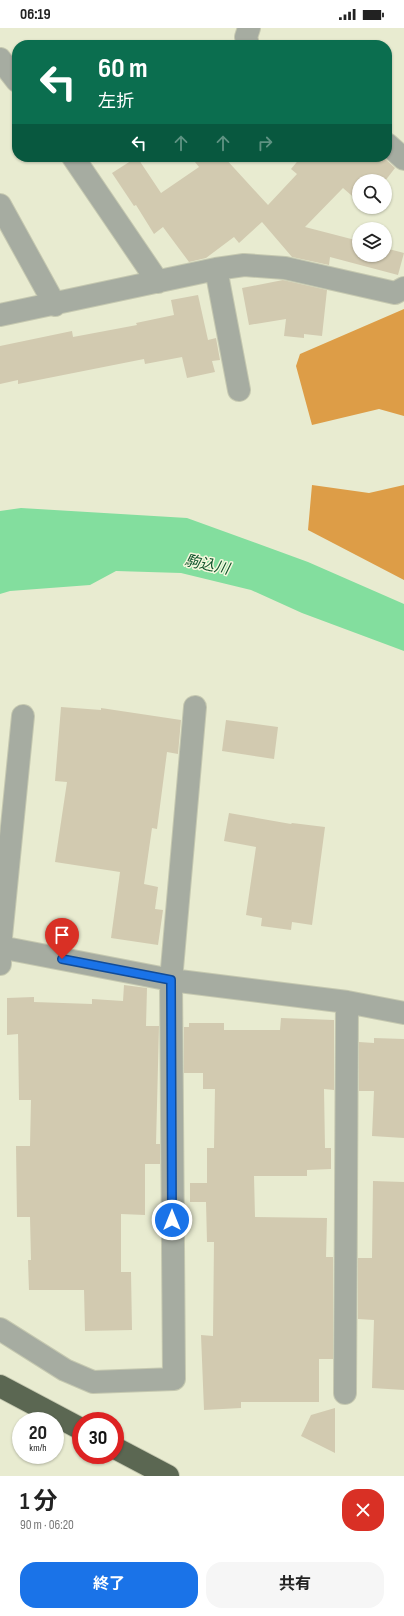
<!DOCTYPE html>
<html lang="ja">
<meta charset="utf-8">
<style>
:root{--surface:#fff;--page:#f6f6f6;--text:#222;--muted:#767676;--accent:#1a73e8}
body{margin:0;font-family:"Sofia Sans Condensed","Noto Sans JP",sans-serif;background:var(--page);color:var(--text);height:100vh;display:flex;flex-direction:column;font-size:15px;white-space:nowrap}
*{box-sizing:border-box;margin:0}
p{font-size:13px;color:var(--muted)}
.icon{flex:none;width:22px;height:22px;fill:none;stroke:currentColor;stroke-width:2;stroke-linecap:round;stroke-linejoin:round}
.map{position:relative;height:1448px;overflow:hidden}
.side{display:flex;flex-direction:column;background:var(--surface);flex:1}
.side>*{flex:none}
.hud{position:absolute;left:12px;top:12px;width:380px;height:122px;border-radius:16px;box-shadow:0 1px 3px #0004;background:#0b6e4f;color:#fff;overflow:hidden}
.controls{position:absolute;left:352px;top:146px;display:grid;gap:8px}
.controls a{display:grid;place-items:center;width:40px;height:40px;border-radius:50%;background:var(--surface);box-shadow:0 1px 3px #0004;font-size:20px}
.speed{position:absolute;left:12px;top:1384px;display:flex;gap:8px;font-size:20px;font-weight:700;text-align:center}
.speed>*{display:grid;place-content:center;width:52px;height:52px;border-radius:50%;background:var(--surface);box-shadow:0 1px 3px #0004;line-height:1}
.speed small{font-size:10px;font-weight:400}
.speed .limit{border:6px solid #d22;background:#fff;color:#111}
.pin{position:absolute;display:grid;place-items:center;width:34px;height:34px;color:#fff;margin:-41px -17px;border-radius:50% 50% 50% 0;rotate:-45deg;box-shadow:0 0 4px #0007}
.pin .icon{rotate:45deg}
.me{position:absolute;width:44px;margin:-22px;rotate:0deg;stroke-linejoin:round;filter:drop-shadow(0 0 3px #0008)}
.turn{display:flex;align-items:center;gap:14px;height:84px;padding:0 20px;font-size:18px}
.turn .icon{width:52px;height:52px;stroke-width:2.5}
.turn b{display:block;font-size:28px;line-height:34px}
.lanes{display:flex;align-items:center;height:38px;padding:0 20px;background:#0003;justify-content:center;gap:20px;direction:ltr}
.lanes .off{opacity:.35}
.round{display:grid;place-items:center;flex:none;width:42px;height:42px;border-radius:16px;background:var(--page)}
.headline{display:flex;align-items:center;justify-content:space-between;height:68px;padding:0 20px}
h1{font-size:24px;font-weight:700;line-height:30px}
.action{display:flex;gap:8px;margin-top:auto;padding:8px 20px}
.action a{flex:1;height:46px;border-radius:16px;background:var(--accent);color:#fff;font-size:16px;font-weight:700;line-height:46px;text-align:center}
.action a+a{background:var(--page);color:var(--text)}
.status{display:flex;justify-content:space-between;align-items:center;height:28px;padding:0 20px;background:var(--surface);direction:ltr}
.status svg{height:11px;fill:currentColor}
.map>svg:first-child{display:block}
</style>
<div class="status"><b>06:19</b><svg viewBox="0 0 49 12"><path d="M0 12V9h3v3zM5 12V6h3v6zM10 12V3h3v9zM15 12V0h3v12zM26 1h20v11H26zM47 4h2v5h-2z"/></svg></div>
<div class="map">
<svg width="404" height="1448" viewBox="0 0 404 1448">
<rect width="100%" height="100%" fill="#e8ebd0"/>
<path fill="#dd9d47" d="M404,281V388L379,381L312,397L296,338L300,326Z
M312,457L369,465L404,457V552L308,502Z"/>
<path fill="#83de9e" d="M21,480L187,490L308,534L404,576V623L302,585L251,562L181,545L116,543L90,557L10,563L0,566V483Z"/>
<path fill="#d2cab0" d="M137,129L161,165L199,139L191,129H224L268,177L297,146L291,141L301,129H383L395,140L385,153H359V174L343,160L305,199L359,213V227H385V220L404,225L398,247L330,229L329,237L292,229L262,194L239,215L234,209L206,230L189,234L163,199L154,206L136,177L134,178L112,145Z
M283,252L327,262L322,308L304,306V310L284,308L286,291L249,297L242,260Z
M198,267L208,312L216,310L220,332L212,333L215,344L187,350L182,329L145,336L144,331L18,356V352L0,356V318L72,303L73,309L137,297L136,295L174,287L171,272Z
M61,679L101,682V680L181,692L178,726L167,724L157,801L152,800L144,856L158,859L155,881L163,882L158,917L111,910L120,844L55,834L67,754L55,753Z
M226,692L278,699L274,731L222,723Z
M229,785L291,796L292,795L325,799L312,897L292,894L291,902L261,898L262,890L246,887L256,819L224,813Z
M124,957L147,960L146,998H159L156,1116H160V1136H145V1187L121,1186V1244H131L132,1302L85,1303L84,1262H29L28,1232H31L30,1189H17L16,1118H30L31,1072H19L18,1006L7,1007V970L34,969V974L92,976V971L123,973Z
M281,990L334,992V1062L324,1061L325,1120H331V1141L307,1142V1148H254L255,1189L327,1190L326,1229H333V1331H319V1374H241V1380L204,1382L201,1307L213,1308L214,1214H207L206,1174H190V1155H207V1120H214L215,1061H203V1045H184V999H189V995H224V1002H280Z
M374,1010L404,1011V1110L372,1108L374,1063H359V1014L374,1015Z
M373,1153L404,1154V1362L372,1360L374,1292L358,1291V1230H372Z
M335,1380V1425L301,1408L311,1387Z"/>
<g fill="none" stroke-linecap="round" stroke-linejoin="round">
<g stroke="#c5c8b0" stroke-width="24">
<path id="minor" d="M248,17L246,9L249,0
M0,31L17,53
M387,116L404,131
M73,129L158,254
M0,177L55,277
M216,241L239,362
M0,287L216,241L244,237L285,240L395,265L404,260
M0,919L23,688
M0,936V919L171,952L347,974L404,985
M0,1301L65,1342L93,1354L174,1351L171,952L195,679
M345,1365L347,974"/>
</g>
<g stroke="#c5c8b0" stroke-width="24">
<path id="highway" d="M0,1358L81,1401
M115,1420L168,1448"/>
</g>
<use href="#minor" stroke="#a6aca1" stroke-width="22"/>
<use href="#highway" stroke="#5b6752" stroke-width="22"/>
</g>
<g fill="none" stroke-linecap="round" stroke-linejoin="round">
<g stroke="#114b97" stroke-width="10">
<path id="route" d="M62,931L171,952L172,1192"/>
</g>
<use href="#route" stroke="#1a73e8" stroke-width="7"/>
</g>
<g text-anchor="middle" dominant-baseline="central" stroke-width="3" stroke-linejoin="round" paint-order="stroke">
<g font-size="15" font-style="italic" fill="#10542c" stroke="#f5f8dd">
<text transform="translate(207 537) rotate(12)">駒込川</text>
</g>
</g>
</svg>
<div class="controls">
<a><svg class="icon" aria-label="search" viewBox="0 0 24 24"><circle cx="10" cy="10" r="6"/><path d="M15 15l6 6"/></svg></a>
<a><svg class="icon" aria-label="layers" viewBox="0 0 24 24"><path d="M12 4l9 5-9 5-9-5zM3 14l9 5 9-5"/></svg></a>
</div>
<div class="speed"><div>20<small>km/h</small></div><div class="limit">30</div></div>
<div class="pin" style="left:62px;top:931px;background:#d93025"><svg class="icon" aria-label="arrive" viewBox="0 0 24 24"><path d="M6 21V4h12l-3 4 3 4H6"/></svg></div>
<svg class="me" style="left:172px;top:1192px" viewBox="-20 -20 40 40"><circle r="17" fill="#1a73e8" stroke="#fff" stroke-width="3"/><path d="M0-11L8 9 0 5-8 9z" fill="#fff"/></svg>
<div class="hud">
<div class="turn"><svg class="icon" aria-label="left" viewBox="0 0 24 24"><path d="M17 20v-9H6M10 6l-5 5 5 5"/></svg><div><b>60 m</b>左折</div></div>
<div class="lanes"><svg class="icon" aria-label="left" viewBox="0 0 24 24"><path d="M17 20v-9H6M10 6l-5 5 5 5"/></svg><svg class="icon off" aria-label="ahead" viewBox="0 0 24 24"><path d="M12 20V5M6 11l6-6 6 6"/></svg><svg class="icon off" aria-label="ahead" viewBox="0 0 24 24"><path d="M12 20V5M6 11l6-6 6 6"/></svg><svg class="icon off" aria-label="right" viewBox="0 0 24 24"><path d="M7 20v-9h11M14 6l5 5-5 5"/></svg></div>
</div>
</div>
<section class="side">
<div class="headline"><div><h1>1 分</h1><p>90 m · 06:20</p></div><a class="round" style="background:#d93025;color:#fff"><svg class="icon" aria-label="close" viewBox="0 0 24 24"><path d="M6 6l12 12M18 6L6 18"/></svg></a></div>
<div class="action"><a>終了</a><a>共有</a></div>
</section>
